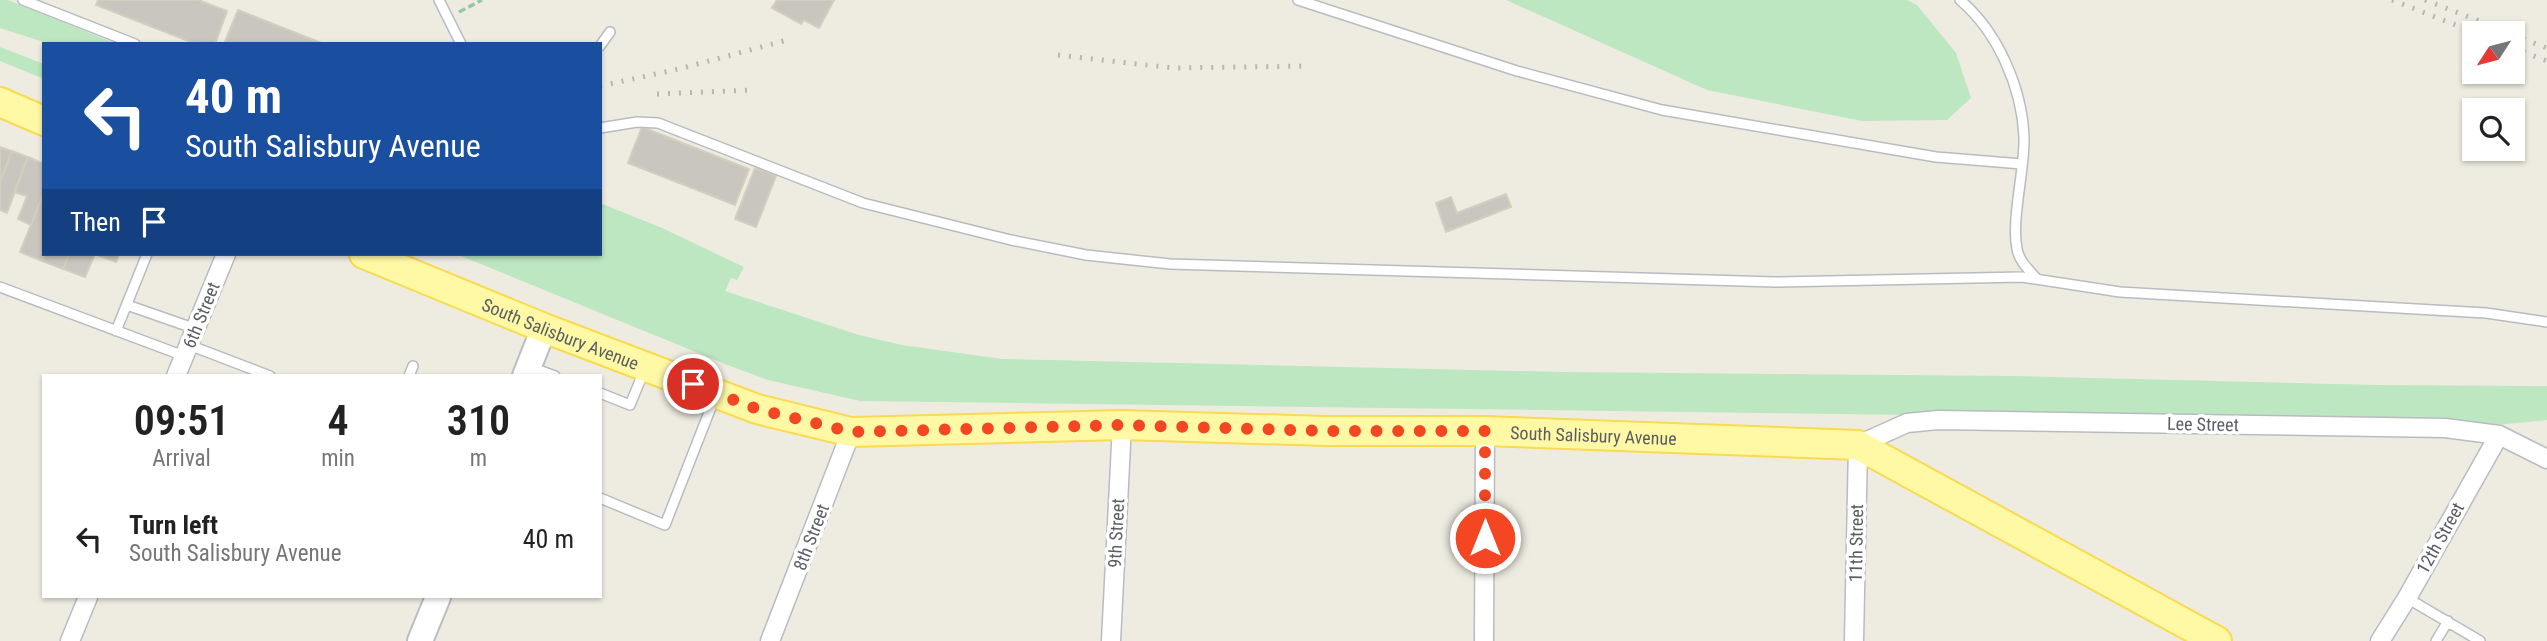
<!DOCTYPE html>
<style>
:root{--surface:#fff;--page:#f2f2f2;--text:#222;--muted:#767676}
body{margin:0;font-family:"Roboto Condensed",sans-serif;background:var(--page);color:var(--text);height:100vh;display:flex;flex-direction:column;font-size:26px;white-space:nowrap}
*{box-sizing:border-box;margin:0}
p{font-size:23px;color:var(--muted)}
.icon{flex:none;width:38px;height:38px;fill:none;stroke:currentColor;stroke-width:2;stroke-linecap:round;stroke-linejoin:round}
.map{position:relative;flex:1;overflow:hidden}
.details{position:absolute;left:42px;top:374px;width:560px;height:224px;display:flex;flex-direction:column;background:var(--surface);border-radius:0px;box-shadow:0 2px 5px #0004}
.details>*{flex:none}
.banner{position:absolute;left:42px;top:42px;width:560px;height:214px;border-radius:0px;box-shadow:0 2px 5px #0004;background:#1a4fa0;color:#fff;overflow:hidden}
.needle{width:46px;rotate:234deg}
.fabs{position:absolute;left:2462px;top:21px;display:grid;gap:14px}
.fabs a{display:grid;place-items:center;width:63px;height:63px;border-radius:0px;background:var(--surface);box-shadow:0 2px 5px #0004;font-size:35px}
.pin{position:absolute;display:grid;place-items:center;width:60px;height:60px;color:#fff;margin:-30px;border:4px solid #fff;border-radius:50%;box-shadow:0 2px 7px #0007}
.me{position:absolute;width:77px;margin:-38px;rotate:0deg;stroke-linejoin:round;filter:drop-shadow(0 0 5px #0008)}
.turn{display:flex;align-items:center;gap:24px;height:147px;padding:0 28px;font-size:32px}
.turn .icon{width:91px;height:91px;stroke-width:2.5}
.turn b{display:block;font-size:49px;line-height:60px}
.then{display:flex;align-items:center;height:66px;padding:0 28px;background:#0003;gap:14px;font-size:26px}
.eta{display:flex;justify-content:space-evenly;align-items:center;height:119px;text-align:center}
.eta b{font-size:42px;font-weight:600;line-height:49px}
ul{padding:0;list-style:none}
li{display:flex;align-items:center;gap:21px;height:91px;padding:0 28px}
li div{flex:1}
li b{display:block;font-size:26px}
li em{font-style:normal}
.map>svg:first-child{display:block}
</style>
<div class="map">
<svg width="2547" height="641" viewBox="0 0 2547 641">
<rect width="100%" height="100%" fill="#eeece1"/>
<path fill="#bce7c0" d="M0,0H8L117,44H50L0,28Z
M1506,0H1907L1917,5L1956,53L1971,98L1947,120L1862,121L1707,90Z
M0,47L44,64V79L0,61Z
M600,203L662,228L744,267L737,280L731,278L725,291L859,335L902,345L1002,359L1562,372L2015,376L2375,385L2547,386V420L2486,426L2144,418L860,401L768,380L725,364L456,254H600Z"/>
<path fill="#c9c6bf" stroke="#d3cfbf" stroke-width="2" d="M98,0H198L227,11L215,44H196L96,5Z
M777,0H834L819,28L804,20L801,24L772,8Z
M238,10L324,44H224Z
M642,127L749,169L735,205L628,163Z
M0,147L12,151L0,183Z
M12,151L28,157L7,213L0,210V183Z
M28,157L44,164V192L31,225L18,219L27,196L14,192Z
M755,168L776,176L756,227L735,219Z
M44,192L45,254L42,261L20,252Z
M1506,194L1511,207L1446,232L1436,203L1451,197L1457,213Z
M45,254H69L63,269L42,261Z
M69,254H95L85,277L63,269Z
M95,254H119L116,262Z"/>
<g fill="none" stroke-linecap="round" stroke-linejoin="round">
<g stroke="#b9bbc2" stroke-width="12">
<path id="lane" d="M23,0L135,44
M439,0L461,44
M1298,0L1517,71L1662,110L1936,157L2022,164
M1960,0C1998,32 2022,88 2024,137C2025,169 2011,219 2017,249C2019,261 2029,270 2037,279
M600,46L610,32
M600,128L637,122L658,123L863,203L1011,240L1086,255L1170,264L1775,282L2022,277L2120,292L2486,313L2547,322
M0,287L184,356
M127,305L196,329
M116,331L147,254
M189,345L270,376
M530,367L555,376
M409,376L413,366
M600,393L630,405L644,371
M600,498L665,525L715,397
M2407,598L2480,641
M2436,641L2448,621"/>
</g>
<g stroke="#b9bbc2" stroke-width="21">
<path id="street" d="M176,376L226,254
M70,641L88,597
M770,641L851,432
M1111,641L1122,425
M1484,641L1485,431
M1854,641L1858,445L1907,423L1938,420L2445,428L2499,435L2547,459
M2380,641L2407,598L2499,435"/>
</g>
<g stroke="#babdc4" stroke-width="28">
<path id="secondary" d="M525,376L544,328
M420,641L438,597"/>
</g>
<g stroke="#fada4f" stroke-width="32">
<g id="primary">
<path d="M0,102L44,121"/>
<path id="s1" d="M364,254L544,328L757,409L851,432L1122,425L1326,431H1485L1858,445L2217,641"/>
</g>
</g>
<path stroke="#94c8a8" stroke-width="3.5" stroke-dasharray="7 3.5" stroke-linecap="butt" d="M459,12L482,0"/>
<use href="#lane" stroke="#fff" stroke-width="9"/>
<use href="#street" stroke="#fff" stroke-width="18"/>
<use href="#secondary" stroke="#fff" stroke-width="24"/>
<use href="#primary" stroke="#fff9a5" stroke-width="28"/>
<path stroke="#b5b6b7" stroke-width="5" stroke-dasharray="2 9" stroke-linecap="butt" d="M2392,0L2476,33
M2425,0L2510,33
M2513,35L2547,48
M2513,48L2547,61
M1058,55L1173,68L1309,66
M600,86L679,69L791,39
M657,94L752,90"/>
</g>
<g fill="none" stroke-linecap="round" stroke-linejoin="round">
<path stroke="#f44622" stroke-width="12" stroke-dasharray="0 21.6" d="M693,384L757,409L852,432L1122,425L1326,431H1485V538"/>
</g>
<g text-anchor="middle" dominant-baseline="central" stroke-width="7" stroke-linejoin="round" paint-order="stroke">
<g font-size="18" fill="#5a5d64" stroke="#fff">
<text transform="translate(201 315) rotate(-68)">6th Street</text>
<text stroke="none"><textPath href="#s1" startOffset="212">South Salisbury Avenue</textPath></text>
<text transform="translate(2203 424) rotate(1)">Lee Street</text>
<text stroke="none"><textPath href="#s1" startOffset="1262">South Salisbury Avenue</textPath></text>
<text transform="translate(1116 533) rotate(-87)">9th Street</text>
<text transform="translate(811 537) rotate(-69)">8th Street</text>
<text transform="translate(2440 538) rotate(-61)">12th Street</text>
<text transform="translate(1856 543) rotate(-89)">11th Street</text>
</g>
</g>
</svg>
<div class="fabs">
<a><svg class="needle" viewBox="-14 -14 28 28"><path d="M0-13l5 13h-10z" fill="#e53935"/><path d="M0 13l5-13h-10z" fill="#767676"/></svg></a>
<a><svg class="icon" aria-label="search" viewBox="0 0 24 24"><circle cx="10" cy="10" r="6"/><path d="M15 15l6 6"/></svg></a>
</div>
<div class="pin" style="left:693px;top:384px;background:#d93025"><svg class="icon" aria-label="arrive" viewBox="0 0 24 24"><path d="M6 21V4h12l-3 4 3 4H6"/></svg></div>
<svg class="me" style="left:1485px;top:538px" viewBox="-20 -20 40 40"><circle r="17" fill="#f44622" stroke="#fff" stroke-width="3"/><path d="M0-11L8 9 0 5-8 9z" fill="#fff"/></svg>
<div class="banner">
<div class="turn"><svg class="icon" aria-label="left" viewBox="0 0 24 24"><path d="M17 20v-9H6M10 6l-5 5 5 5"/></svg><div><b>40 m</b>South Salisbury Avenue</div></div>
<div class="then">Then<svg class="icon" aria-label="arrive" viewBox="0 0 24 24"><path d="M6 21V4h12l-3 4 3 4H6"/></svg></div>
</div>
<section class="details">
<div class="eta">
<div><b>09:51</b><p>Arrival</p></div>
<div><b>4</b><p>min</p></div>
<div><b>310</b><p>m</p></div>
</div>
<ul>
<li><svg class="icon" aria-label="left" viewBox="0 0 24 24"><path d="M17 20v-9H6M10 6l-5 5 5 5"/></svg><div><b>Turn left</b><p>South Salisbury Avenue</p></div><em>40 m</em></li>
</ul>
</section>
</div>
